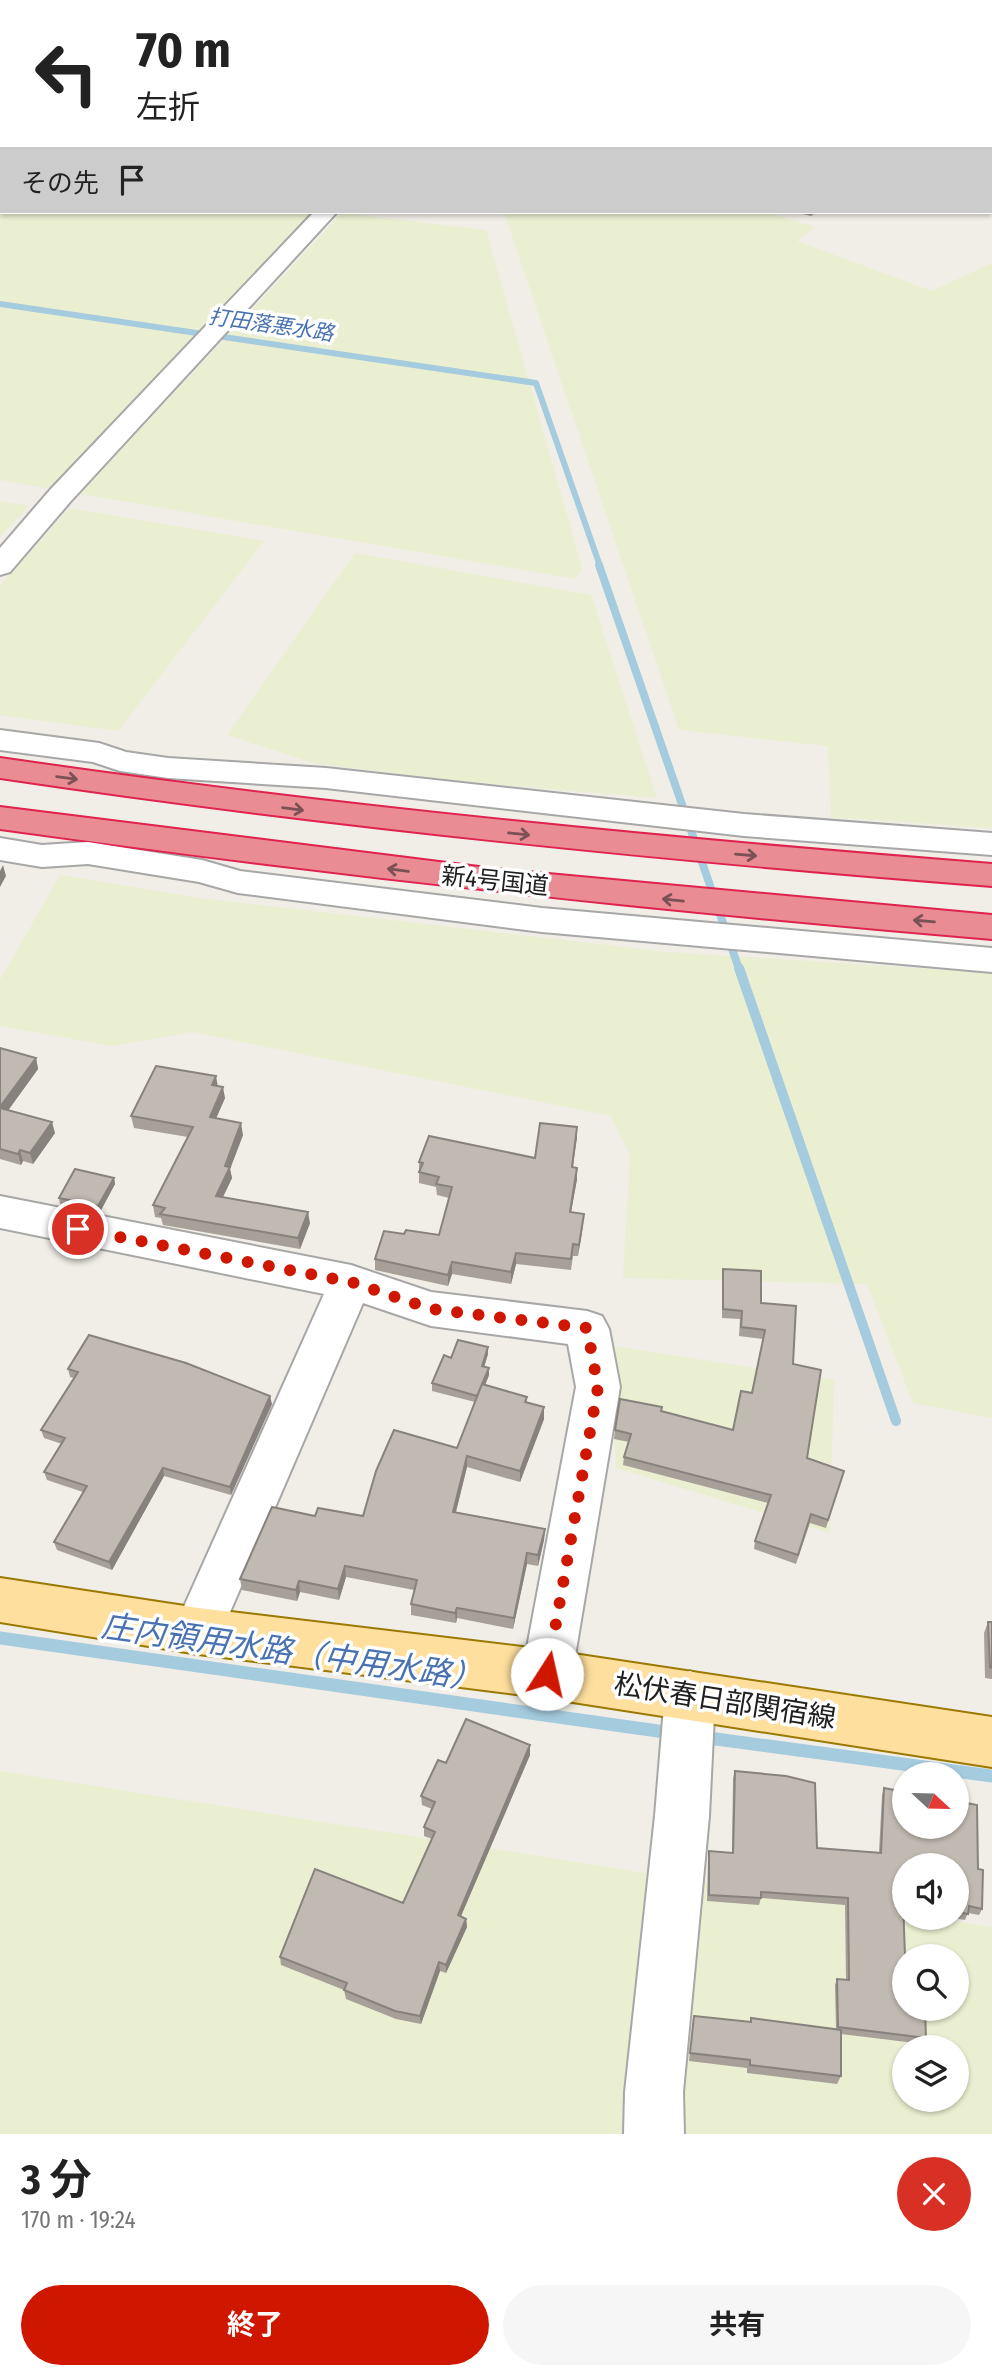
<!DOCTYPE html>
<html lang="ja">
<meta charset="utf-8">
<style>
:root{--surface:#fff;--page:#f6f6f6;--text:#222;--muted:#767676;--accent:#cf1700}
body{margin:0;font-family:"Fira Sans Condensed","Noto Sans JP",sans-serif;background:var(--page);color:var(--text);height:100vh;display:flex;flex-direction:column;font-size:26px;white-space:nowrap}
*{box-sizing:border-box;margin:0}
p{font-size:23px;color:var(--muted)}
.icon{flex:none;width:38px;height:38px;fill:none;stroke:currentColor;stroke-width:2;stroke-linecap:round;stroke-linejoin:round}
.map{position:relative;height:2134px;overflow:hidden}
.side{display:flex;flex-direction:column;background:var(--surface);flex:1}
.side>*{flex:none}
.top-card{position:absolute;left:0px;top:0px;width:992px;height:214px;box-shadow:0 2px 5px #0004;background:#fff;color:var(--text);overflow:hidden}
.needle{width:46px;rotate:112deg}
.tools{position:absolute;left:892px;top:1762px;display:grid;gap:14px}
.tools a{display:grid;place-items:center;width:77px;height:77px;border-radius:50%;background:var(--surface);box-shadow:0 2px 5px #0004;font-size:35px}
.pin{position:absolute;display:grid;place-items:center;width:60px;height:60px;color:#fff;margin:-30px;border:4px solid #fff;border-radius:50%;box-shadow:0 2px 7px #0007}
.me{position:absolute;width:77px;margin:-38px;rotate:10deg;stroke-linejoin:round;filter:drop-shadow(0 0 5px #0008)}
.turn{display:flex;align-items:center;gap:24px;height:147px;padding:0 21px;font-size:32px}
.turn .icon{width:91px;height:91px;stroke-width:2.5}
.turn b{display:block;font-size:49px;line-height:60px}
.then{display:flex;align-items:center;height:66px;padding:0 21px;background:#0003;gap:14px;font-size:26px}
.round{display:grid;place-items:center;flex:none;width:74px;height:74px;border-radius:37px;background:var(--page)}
.head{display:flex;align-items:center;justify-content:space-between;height:119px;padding:0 21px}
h1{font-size:42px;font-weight:700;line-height:52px}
.button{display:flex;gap:14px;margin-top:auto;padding:14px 21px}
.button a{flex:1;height:80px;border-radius:42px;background:var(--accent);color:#fff;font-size:28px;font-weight:700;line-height:80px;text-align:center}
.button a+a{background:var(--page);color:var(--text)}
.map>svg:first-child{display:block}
</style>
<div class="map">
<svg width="992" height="2134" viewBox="0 0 992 2134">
<rect width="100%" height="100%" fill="#f0eee6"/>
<path fill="#eaefd1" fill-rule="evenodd" d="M0,168L2,212H311L52,489L0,480Z
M504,212H764L815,227L797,241L932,291L992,263V828L831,817L828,746L679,730Z
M342,213L486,230L582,568L576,579L80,494Z
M0,501L29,506L0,537Z
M70,508L264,541L118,731L0,715V586Z
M355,553L591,595L657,798L454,781L313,763L227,735Z
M60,875L199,898L668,952L992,973V1418L913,1403L867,1284L623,1278L630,1155L611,1116L192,1032L112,1046L0,1026V980Z
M612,1346L834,1380L830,1533L616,1468Z
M0,1771L905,1914V1918H933L992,1927V2134H0ZM905,1956H957V2009H905ZM905,2048H957V2100H905Z"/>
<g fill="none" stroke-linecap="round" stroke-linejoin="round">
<path stroke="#a5cbdf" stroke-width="6" d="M0,304L536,383L600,566"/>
<path stroke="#a5cbdf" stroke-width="8" d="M599,565L739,969"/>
<path stroke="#a5cbdf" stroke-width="10" d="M739,968L896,1421"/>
<path stroke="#a5cbdf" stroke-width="13" d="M0,1638L672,1733
M701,1737L992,1776"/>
<path fill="#a5cbdf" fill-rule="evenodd" d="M948,0H977L979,2H949Z"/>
<g stroke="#a7a7a7" stroke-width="4">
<path id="minor" d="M838,0H871L837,2Z
M910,0H930L931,2H911Z
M0,11H2V21H0Z
M990,32H992V44L990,43Z
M990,89H992L990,102Z
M990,127H992V139H990Z
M990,183H992V197H990Z
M314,212H337L70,502L10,572L0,575V548L50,490Z
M0,730L99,743L126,752L168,758L326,768L744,814L992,833V855L744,836L326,788L168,778L120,771L93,762L0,750Z
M0,838L42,845L88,842L202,860L240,871L542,908L992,948V972L542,932L238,893L199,882L88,864L42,867L0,860Z
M0,1196L351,1265L431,1292L587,1311L602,1316L609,1329L620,1387L572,1674L565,1691L547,1698L529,1691L522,1674L576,1387L568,1344L431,1326L363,1303L215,1647L198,1654L181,1647L173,1631L324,1294L0,1228Z
M690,1671L708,1678L715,1695L709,1816L683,2092L684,2134H624L625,2092L655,1816L665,1695L672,1678Z"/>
</g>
<g stroke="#9b7900" stroke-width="4">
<path id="major" d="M0,1578L198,1608L547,1650L992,1717V1767L547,1698L198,1654L0,1622Z"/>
</g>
<g stroke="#df224e" stroke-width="4">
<path id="highway" d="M0,758C329,806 660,838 992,864V886C660,860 329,827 0,778Z
M0,807L495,869L992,915V939C660,911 330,875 0,829Z"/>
</g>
<use href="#minor" fill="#fff" fill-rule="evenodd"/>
<use href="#major" fill="#fedf9e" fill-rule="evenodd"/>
<use href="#highway" fill="#e98c93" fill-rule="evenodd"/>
</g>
<path fill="#a6a099" d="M795,212H817L811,216Z
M0,1048L36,1058L38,1069L8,1110L55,1133L33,1164L23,1161L21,1165L0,1159Z
M218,1086L225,1098L216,1118L243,1135L230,1169L232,1178L223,1197L310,1223L300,1249L163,1225L161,1218L155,1217L153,1205L188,1137L134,1128L131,1116Z
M577,1127L573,1167L577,1168V1179L571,1212L583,1225L578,1256H573L571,1270L516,1264L511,1284L452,1274L448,1286L375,1270V1259L404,1234L439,1235L449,1198L437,1195L436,1187L419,1183V1162L535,1158Z
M114,1178L115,1184L100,1212L60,1204L59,1198Z
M723,1269L761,1303L793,1364L807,1458L844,1471L826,1528L810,1523L796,1564L754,1549L755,1541L768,1503L623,1465L624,1457L629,1442L614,1439L615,1430L662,1407V1411L733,1430L752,1393L763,1339L739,1336L740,1319L722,1318V1278Z
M488,1354L484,1367L489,1375L485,1385L527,1397V1402L544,1419L520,1482L467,1467L456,1512L545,1529L544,1540L538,1566L527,1564L513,1629L457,1618L456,1623L411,1615V1604L414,1590L346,1577L339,1600L300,1592L297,1601L242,1590L240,1579L315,1516H363L457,1448L475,1402L432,1391V1383L451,1358Z
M68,1369L272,1404L231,1495L164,1476L112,1570L57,1550L54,1542L83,1492L47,1480L44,1472L62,1444L44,1438L41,1430L74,1378L70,1377Z
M988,1622H992V1679L985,1678L984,1633Z
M530,1745V1755L461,1916L466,1919L467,1927L446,1973L440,1971L421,2024L396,2019L346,1999L344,1990L281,1965L280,1957L403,1903L432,1839L424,1836V1827L432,1809L422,1805L421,1796L446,1763Z
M735,1771L817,1848L879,1852L882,1795L884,1788L978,1869L982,1909L979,1915L968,1913L965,1920L953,1918H957V1866H905V1909H904L905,2009L926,2038L923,2044L841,2034V2076L837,2084L747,2073V2068L689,2061L694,2016L750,2022L751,2018L836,2029L835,1985L837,1979L846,1980L845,1905L761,1898L759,1905L707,1901L708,1858L709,1851L732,1853L733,1778Z"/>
<path fill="#87827d" d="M145,0H164L160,2H142Z
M3,865L6,876L0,887V871Z
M36,1058L38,1069L2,1119L0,1107Z
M216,1076L218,1087L212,1085Z
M223,1087L225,1098L212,1128L210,1117Z
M52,1122L55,1133L33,1164L30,1153Z
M241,1123L243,1135L230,1169L232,1178L218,1207L216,1196Z
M577,1127V1138L571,1178L572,1167Z
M20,1150L23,1161L21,1165L18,1154Z
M577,1168V1179L569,1223L570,1212Z
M114,1178L115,1184L100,1212L98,1206Z
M308,1212L310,1223L300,1249L298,1238Z
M584,1214L583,1225L578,1256L579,1245Z
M516,1253V1264L511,1284V1272Z
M452,1262V1274L448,1286V1275Z
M488,1347V1354L482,1374V1366Z
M489,1368V1375L478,1403V1396Z
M270,1396L272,1404L231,1495L230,1487Z
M544,1407V1419L520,1482V1471Z
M467,1456V1467L453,1523V1512Z
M163,1468L164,1476L112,1570L109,1562Z
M545,1529L544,1540L538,1566V1555Z
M527,1553V1564L513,1629L514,1618Z
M345,1566L346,1577L339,1600L338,1589Z
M299,1581L300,1592L297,1601L296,1590Z
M457,1608V1618L456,1623L455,1613Z
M530,1745V1755L458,1923V1915Z
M466,1919L467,1927L446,1973V1965Z
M439,1962L440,1971L421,2024L420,2016Z"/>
<path fill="#c1bab2" stroke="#87827d" stroke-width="2" d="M2,0H145L142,2H2V5H0V1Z
M250,0H287V2H249Z
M990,98L992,100V116H990Z
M0,1048L36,1058L0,1107Z
M156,1066L216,1076L212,1085L223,1087L210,1117L241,1123L225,1166L230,1167L216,1196L308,1212L298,1238L160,1214L165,1208L153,1205L193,1127L131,1116Z
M0,1108L52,1122L30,1153L20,1150L18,1154L0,1149Z
M540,1123L577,1127L572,1167L577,1168L570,1212L584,1214L579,1245L573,1244L571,1259L516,1253L511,1272L452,1262L448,1275L375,1259L384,1231L404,1234L406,1230L439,1235L452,1187L436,1184L439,1177L419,1172L423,1163L419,1162L429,1136L535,1158Z
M75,1169L114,1178L98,1206L59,1198Z
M723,1269L761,1271V1303L796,1306L793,1364L821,1370L807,1458L844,1471L828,1520L811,1514L798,1555L755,1541L771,1495L624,1457L631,1434L615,1430L620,1399L662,1407L661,1411L733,1430L741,1391L752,1393L765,1330L741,1327L742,1311L723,1309Z
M89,1335L186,1363L270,1396L230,1487L163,1468L109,1562L54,1542L87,1486L44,1472L65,1438L41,1430L78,1372L68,1369Z
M458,1340L488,1347L482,1366L489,1368L477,1396L432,1383L444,1355L451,1358Z
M482,1384L527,1397L525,1402L544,1407L520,1471L467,1456L453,1512L545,1529L538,1555L527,1553L514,1618L457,1608L455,1613L411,1604L417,1580L345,1566L338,1589L299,1581L296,1590L240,1579L272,1507L315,1516L318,1508L363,1516L376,1471L394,1430L457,1448Z
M988,1622H992V1668L990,1667Z
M466,1719L530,1745L458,1915L466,1919L446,1965L439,1962L420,2016L395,2011L344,1990L347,1983L280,1957L315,1869L403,1903L435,1832L424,1827L435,1802L421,1796L438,1760L446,1763Z
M735,1771L786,1776L815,1783L817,1848L881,1853L884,1788L905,1792V1827H957V1801L977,1805L978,1869L983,1870L982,1909L969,1906L968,1914L957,1912V1866H905V1902H903L905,1956V2009H925L926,2038L838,2027L837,1979L849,1980L848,1898L761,1892V1898L709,1895V1851L733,1853Z
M694,2016L751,2022V2018L841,2030V2076L750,2065V2060L690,2053Z"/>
<defs><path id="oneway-shaft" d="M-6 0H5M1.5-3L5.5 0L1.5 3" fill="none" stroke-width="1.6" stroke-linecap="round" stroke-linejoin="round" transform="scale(1.75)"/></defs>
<g stroke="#7a5154">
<use href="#oneway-shaft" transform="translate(67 778) rotate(8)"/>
<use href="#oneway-shaft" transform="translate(293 809) rotate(7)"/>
<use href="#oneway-shaft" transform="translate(519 834) rotate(6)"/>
<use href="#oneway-shaft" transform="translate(746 855) rotate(5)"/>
<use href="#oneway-shaft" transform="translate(398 870) rotate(-173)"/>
<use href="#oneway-shaft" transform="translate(673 900) rotate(-174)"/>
<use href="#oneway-shaft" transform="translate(924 921) rotate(-175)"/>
</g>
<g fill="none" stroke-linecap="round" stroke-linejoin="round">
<path stroke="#cf1700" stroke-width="12" stroke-dasharray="0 21.6" d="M78,1229L351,1282L431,1309L587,1328L598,1387L547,1674"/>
</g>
<g text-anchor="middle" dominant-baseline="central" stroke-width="7" stroke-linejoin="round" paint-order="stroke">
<g font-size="21" font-style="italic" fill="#4972b2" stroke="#fff">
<text transform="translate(271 325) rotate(8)">打田落悪水路</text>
</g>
<g font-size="24" fill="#202020" stroke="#fff">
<text transform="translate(495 881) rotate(6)">新4号国道</text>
</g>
<g font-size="28" fill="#202020" stroke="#fff">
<text transform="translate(725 1701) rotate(9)">松伏春日部関宿線</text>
</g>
<g font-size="32" font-style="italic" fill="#4972b2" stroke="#fff">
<text transform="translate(292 1652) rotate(8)">庄内領用水路（中用水路）</text>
</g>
</g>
</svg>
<div class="tools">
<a><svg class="needle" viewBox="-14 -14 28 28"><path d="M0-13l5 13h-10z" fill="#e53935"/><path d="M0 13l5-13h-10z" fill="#767676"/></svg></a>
<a><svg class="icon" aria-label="sound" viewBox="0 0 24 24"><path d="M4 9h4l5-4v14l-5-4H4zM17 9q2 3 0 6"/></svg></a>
<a><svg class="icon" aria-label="search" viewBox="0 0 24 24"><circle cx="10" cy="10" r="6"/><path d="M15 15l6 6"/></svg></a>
<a><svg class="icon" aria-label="layers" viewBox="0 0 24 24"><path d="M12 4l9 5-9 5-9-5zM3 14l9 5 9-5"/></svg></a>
</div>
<div class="pin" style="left:78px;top:1229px;background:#d93025"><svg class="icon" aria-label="arrive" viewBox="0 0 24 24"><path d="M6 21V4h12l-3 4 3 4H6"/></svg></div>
<svg class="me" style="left:547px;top:1674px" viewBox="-20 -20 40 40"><circle r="19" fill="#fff"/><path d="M0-13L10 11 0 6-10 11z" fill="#cf1700"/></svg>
<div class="top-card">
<div class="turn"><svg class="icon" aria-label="left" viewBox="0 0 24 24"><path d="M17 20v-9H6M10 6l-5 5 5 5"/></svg><div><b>70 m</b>左折</div></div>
<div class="then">その先<svg class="icon" aria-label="arrive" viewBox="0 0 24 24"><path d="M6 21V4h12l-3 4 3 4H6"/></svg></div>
</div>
</div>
<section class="side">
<div class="head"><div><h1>3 分</h1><p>170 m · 19:24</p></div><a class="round" style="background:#d93025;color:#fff"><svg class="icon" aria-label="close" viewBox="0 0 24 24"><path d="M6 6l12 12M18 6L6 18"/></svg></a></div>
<div class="button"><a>終了</a><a>共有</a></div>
</section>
